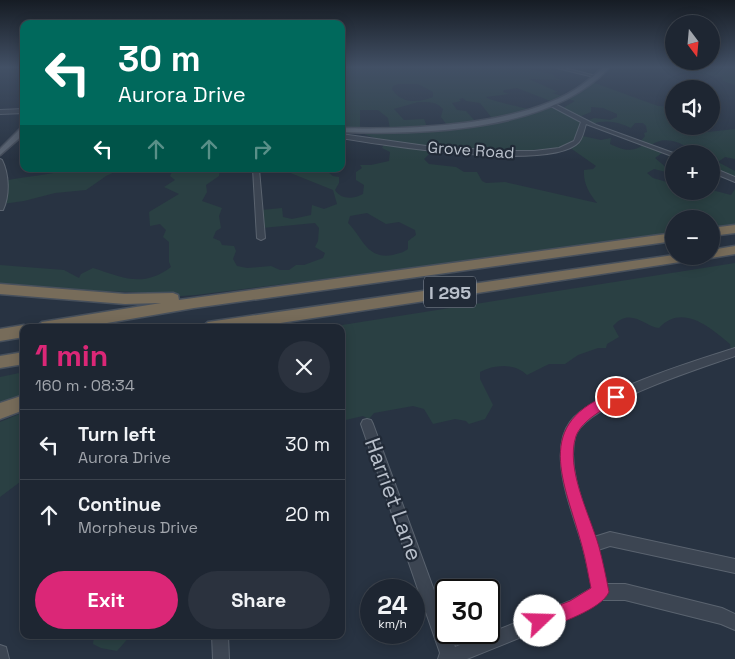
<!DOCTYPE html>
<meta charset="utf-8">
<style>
:root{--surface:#1e2632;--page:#2b323e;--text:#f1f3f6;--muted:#a1a5ac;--line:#3c434d;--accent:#db2777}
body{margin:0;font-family:"Space Grotesk",sans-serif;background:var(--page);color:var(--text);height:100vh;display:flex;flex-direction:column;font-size:19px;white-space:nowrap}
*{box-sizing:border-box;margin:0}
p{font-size:16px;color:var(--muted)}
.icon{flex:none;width:28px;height:28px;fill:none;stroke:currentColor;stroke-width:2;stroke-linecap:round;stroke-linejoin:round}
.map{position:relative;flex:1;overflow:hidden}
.drawer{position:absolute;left:20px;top:324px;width:325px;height:315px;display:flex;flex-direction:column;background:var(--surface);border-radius:10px;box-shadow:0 2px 12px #0003,0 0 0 1px var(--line)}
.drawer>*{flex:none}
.guide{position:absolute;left:20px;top:20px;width:325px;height:152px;border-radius:10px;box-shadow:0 2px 12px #0003,0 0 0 1px var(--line);background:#00695c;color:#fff;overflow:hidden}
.needle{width:32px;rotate:164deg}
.buttons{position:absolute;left:665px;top:15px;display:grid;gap:10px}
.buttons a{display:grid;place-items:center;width:55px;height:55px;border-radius:50%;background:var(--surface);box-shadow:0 2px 12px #0003,0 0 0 1px var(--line);font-size:25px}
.speed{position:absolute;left:360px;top:579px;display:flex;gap:10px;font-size:25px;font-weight:700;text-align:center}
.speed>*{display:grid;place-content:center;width:65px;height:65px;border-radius:50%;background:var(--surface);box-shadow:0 2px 12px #0003,0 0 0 1px var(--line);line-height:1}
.speed small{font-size:12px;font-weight:400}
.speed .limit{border:2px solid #111;border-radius:8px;background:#fff;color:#111}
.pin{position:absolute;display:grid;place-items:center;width:42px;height:42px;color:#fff;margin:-21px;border:2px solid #fff;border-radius:50%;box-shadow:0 1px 5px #0007}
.me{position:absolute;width:55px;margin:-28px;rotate:69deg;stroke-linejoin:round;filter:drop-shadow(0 0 4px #0008)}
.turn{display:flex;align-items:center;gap:18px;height:105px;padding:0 15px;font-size:22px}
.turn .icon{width:65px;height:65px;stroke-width:2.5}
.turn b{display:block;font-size:35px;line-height:42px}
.lanes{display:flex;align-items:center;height:48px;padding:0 15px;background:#0003;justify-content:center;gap:25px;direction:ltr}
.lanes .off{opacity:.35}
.round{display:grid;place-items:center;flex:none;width:52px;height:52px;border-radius:26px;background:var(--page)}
.summary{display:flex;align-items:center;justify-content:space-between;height:85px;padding:0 15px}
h1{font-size:30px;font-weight:800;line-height:38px;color:var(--accent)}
.primary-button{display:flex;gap:10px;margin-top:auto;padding:10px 15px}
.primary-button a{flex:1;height:58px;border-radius:30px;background:var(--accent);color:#fff;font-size:20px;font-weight:800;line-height:58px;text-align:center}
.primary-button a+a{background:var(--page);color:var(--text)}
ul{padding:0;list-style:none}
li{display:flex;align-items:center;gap:15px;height:70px;padding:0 15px;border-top:1px solid var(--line)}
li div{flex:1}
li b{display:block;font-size:19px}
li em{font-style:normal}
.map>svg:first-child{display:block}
</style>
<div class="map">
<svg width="735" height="659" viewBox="0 0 735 659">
<rect width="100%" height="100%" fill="#283342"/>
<path fill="#2a4043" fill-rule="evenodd" d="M341,68H525L553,74L555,78L562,80L529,79L558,92L552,93L566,97L592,82L658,106L674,107V126H695L708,132L735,129V159L725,157L718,162L735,171V180L711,170V154H686L689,149C679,140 661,136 650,146L665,151L655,158L674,174L654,169L647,173L653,178L674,184V191L712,190L731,195L735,189V227L711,230V219H674V236L196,295L167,297L137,292L93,291L0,283V265L64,270L79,278L81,274L93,268C124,278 143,288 171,267L169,262V242L163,237L166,230L160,224L150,226L149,212L179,194L164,187L175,180L170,176L172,172L162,169H220L219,176L206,185L207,192L202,201L222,208L219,216L221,228L216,231L213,238L220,241L222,245L234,246L236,251L233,259L237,266L247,268L271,266L280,270H289L296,265H304L323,258L325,253L315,247L318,241L319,228L315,223L262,228L261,210L282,208L283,217L292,219L311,215L312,205L324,209L337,204L333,190L283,170L285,169H324L333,176L339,177V183L335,190C341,200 354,199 363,194L364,185L356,180V172L362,168L360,165H371L389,161L390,152L382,148L385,142L364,134L390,129L388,118L378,110H360V127L341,130ZM398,84H418L433,92V97C418,103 401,104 392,89L393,86ZM517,88L553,102L565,98L575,101L561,109C543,101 546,109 531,109C527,109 488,100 486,97L509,94L503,92L504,90ZM463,98L466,101L480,103L492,118L475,121L466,111L457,110L452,103L461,101L459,99ZM418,102C428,102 436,101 443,109L441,117L447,125L427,127L424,119L404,120L394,109ZM591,107L603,108L617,114V117L610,120L594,118L587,121L592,124C606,119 618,122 631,128L635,123H643L646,126L647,132L644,133L645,136L640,142L643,145C632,153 623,150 610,144L611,138L601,140L578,135L581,119L579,117L591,112ZM431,147L494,153L569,147L596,166L593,169L584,170C583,183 589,193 597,203L505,182L486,183L482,181L477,172H464L456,167L429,164L424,159L430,153ZM367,213L386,224L399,222L415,230L416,235L408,241V249C403,253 399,253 393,255C367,260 363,238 348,223L350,216Z
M683,68H735V85L723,81L722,77L683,73Z
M68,169H121L106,176L86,190L55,193L24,201L2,204L4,181C26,176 47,176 68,169Z
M735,263V349L731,350L730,344C710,327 682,303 659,328C646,327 630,306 613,326L619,337L607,344L606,348H598L578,355L565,364H549L527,375C515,363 495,364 480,372V379L493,405L485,419L469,424L466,421L455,419L433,424L424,409L413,406L374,413L369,419L363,416L341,421V328H323Z
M24,372V394L0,403V377Z
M24,412V479L0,497V422Z
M94,635H131L117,651L101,648L93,644Z"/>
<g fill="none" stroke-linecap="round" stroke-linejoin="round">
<g stroke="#5a636f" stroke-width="2">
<path id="minor" d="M557,68H564L600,77L598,78Z
M551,102L596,125L676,154H674V157L672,156L586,124C584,130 583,137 579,142C552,172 382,145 341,138V134L426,146L501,151H534L559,148L574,141L581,122L549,105L548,104Z
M24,109V113L0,114V110Z
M0,159L2,160C9,174 10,195 3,210H0Z
M711,167L735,177V182L711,172Z
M253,169H259L265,238L261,240L257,238Z
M735,348V356C702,368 584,404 575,437C567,469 585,508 594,537L610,532L735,559V573L610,546L598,550L606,584H625L722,608L735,614V630L721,624L625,600H602L581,613L467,659H438L440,653L361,424L363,420L367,419L371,420L373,424L446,623V632H450L455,647L570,601L592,588C589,573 586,558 582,544C574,517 563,491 561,463C560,449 561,434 570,422C592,392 697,360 735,348Z
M212,635H228L229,659H213Z
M0,645L6,647L9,659H0Z"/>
</g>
<g stroke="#464e5b" stroke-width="3">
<path id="major" d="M603,68H609C548,132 424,135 341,132V128C409,130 526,126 582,85C589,80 596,74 603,68Z
M21,128H24V134L0,155V149Z"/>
</g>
<g stroke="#47505c" stroke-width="3">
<path id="highway" d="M735,225V233L711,236V228Z
M674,233V241L194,308L78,328H35L42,322L161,303L125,304L0,294V284L125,294L173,293L178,295L179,300Z
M735,246V254L711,258L706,256H711V250Z
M674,255L699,256L693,260L248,328H201L208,322Z
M24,325L30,328H24V337L0,341V329Z
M24,352V364L0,368V356Z
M24,395V410L0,419V403Z"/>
</g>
<use href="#minor" fill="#3c4552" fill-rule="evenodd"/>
<use href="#major" fill="#5b6471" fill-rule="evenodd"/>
<use href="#highway" fill="#776c5a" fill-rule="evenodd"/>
</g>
<linearGradient id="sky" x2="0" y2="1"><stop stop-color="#161c24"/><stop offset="0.42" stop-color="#425065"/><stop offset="1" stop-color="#425065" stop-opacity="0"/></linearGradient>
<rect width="735" height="160" fill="url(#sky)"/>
<path fill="#db2777" stroke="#8e194d" d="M616,392L620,393L622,397L620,401C606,407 582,420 576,436C565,469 590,515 599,547C603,562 606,577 609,592C601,610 558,623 540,631L533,628L530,621L533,615L570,601L591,588C588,574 586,560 582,546C565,482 530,422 616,392Z"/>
<g text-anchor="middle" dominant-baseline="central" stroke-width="4.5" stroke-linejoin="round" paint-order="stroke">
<g font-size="16" fill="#b9c0cb" stroke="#212a37">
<text transform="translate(471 150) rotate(4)">Grove Road</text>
</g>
<rect fill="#212a37" stroke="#8b939f" stroke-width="1" x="424" y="276.5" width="52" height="31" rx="4"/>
<g font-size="18" font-weight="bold" fill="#b9c0cb">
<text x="450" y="292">I 295</text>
</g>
<g font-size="22" fill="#b9c0cb" stroke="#212a37">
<text transform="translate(394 499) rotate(70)">Harriet Lane</text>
</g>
</g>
</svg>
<div class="buttons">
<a><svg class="needle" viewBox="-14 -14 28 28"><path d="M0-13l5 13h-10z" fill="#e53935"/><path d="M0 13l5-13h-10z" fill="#a1a5ac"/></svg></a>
<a><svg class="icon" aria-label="sound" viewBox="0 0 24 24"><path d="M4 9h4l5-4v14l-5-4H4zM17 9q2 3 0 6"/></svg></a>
<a>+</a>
<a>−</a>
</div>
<div class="speed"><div>24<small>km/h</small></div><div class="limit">30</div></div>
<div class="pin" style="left:616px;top:397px;background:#d93025"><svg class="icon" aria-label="arrive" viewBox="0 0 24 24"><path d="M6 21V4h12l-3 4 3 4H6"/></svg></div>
<svg class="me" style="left:540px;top:621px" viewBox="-20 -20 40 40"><circle r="19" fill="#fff"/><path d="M0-13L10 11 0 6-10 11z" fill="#db2777"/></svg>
<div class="guide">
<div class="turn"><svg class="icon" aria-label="left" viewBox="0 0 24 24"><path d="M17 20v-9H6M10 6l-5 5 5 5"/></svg><div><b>30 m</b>Aurora Drive</div></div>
<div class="lanes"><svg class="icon" aria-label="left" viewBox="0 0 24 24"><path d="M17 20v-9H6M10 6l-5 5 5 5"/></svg><svg class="icon off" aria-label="ahead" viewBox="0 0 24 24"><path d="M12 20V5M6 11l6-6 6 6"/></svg><svg class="icon off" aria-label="ahead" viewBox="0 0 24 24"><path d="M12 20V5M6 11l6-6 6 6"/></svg><svg class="icon off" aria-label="right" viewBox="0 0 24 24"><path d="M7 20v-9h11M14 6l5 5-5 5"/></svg></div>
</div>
<section class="drawer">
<div class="summary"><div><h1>1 min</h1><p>160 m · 08:34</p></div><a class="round"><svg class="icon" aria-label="close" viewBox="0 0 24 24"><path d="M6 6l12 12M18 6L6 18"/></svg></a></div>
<ul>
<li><svg class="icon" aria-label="left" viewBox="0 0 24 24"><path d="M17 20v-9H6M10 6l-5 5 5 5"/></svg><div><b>Turn left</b><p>Aurora Drive</p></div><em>30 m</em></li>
<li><svg class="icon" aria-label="ahead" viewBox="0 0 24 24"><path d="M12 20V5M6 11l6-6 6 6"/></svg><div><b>Continue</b><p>Morpheus Drive</p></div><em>20 m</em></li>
</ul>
<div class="primary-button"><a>Exit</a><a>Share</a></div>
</section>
</div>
